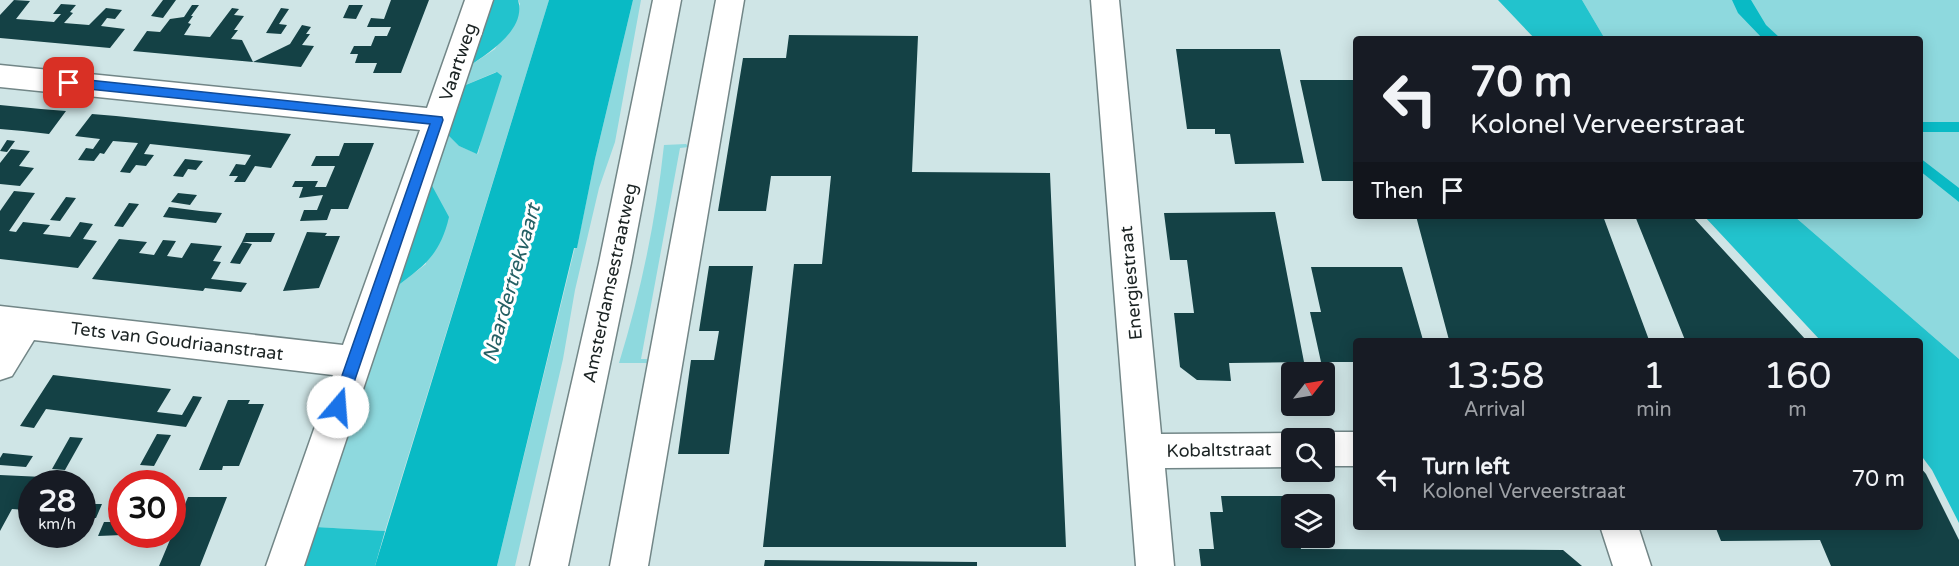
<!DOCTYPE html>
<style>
:root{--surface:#171b24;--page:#20242c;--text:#f1f3f6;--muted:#9ea1a6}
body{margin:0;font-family:"Varela Round",sans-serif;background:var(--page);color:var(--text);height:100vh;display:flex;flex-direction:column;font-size:22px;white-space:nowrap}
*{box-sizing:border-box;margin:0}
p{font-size:20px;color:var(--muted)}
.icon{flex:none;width:33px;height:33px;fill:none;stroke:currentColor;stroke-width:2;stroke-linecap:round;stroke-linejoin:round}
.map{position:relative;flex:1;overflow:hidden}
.drawer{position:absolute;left:1353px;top:338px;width:570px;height:192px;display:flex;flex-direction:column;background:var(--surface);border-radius:6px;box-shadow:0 3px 15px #0003}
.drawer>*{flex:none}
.guide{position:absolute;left:1353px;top:36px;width:570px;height:183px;border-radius:6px;box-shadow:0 3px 15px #0003;background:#171b24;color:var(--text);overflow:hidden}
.needle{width:39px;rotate:59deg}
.buttons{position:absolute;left:1281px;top:362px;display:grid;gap:12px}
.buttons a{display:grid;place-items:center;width:54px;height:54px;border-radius:6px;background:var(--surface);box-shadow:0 3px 15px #0003;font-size:30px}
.speed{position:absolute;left:18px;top:470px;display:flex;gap:12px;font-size:30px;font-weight:700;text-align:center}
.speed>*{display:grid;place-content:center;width:78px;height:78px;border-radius:50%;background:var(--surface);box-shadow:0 3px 15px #0003;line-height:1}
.speed small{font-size:15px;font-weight:400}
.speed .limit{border:9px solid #d22;background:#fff;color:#111}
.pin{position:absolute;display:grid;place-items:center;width:51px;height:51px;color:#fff;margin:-26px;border-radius:12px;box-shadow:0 3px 9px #0006}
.me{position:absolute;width:66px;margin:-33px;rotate:18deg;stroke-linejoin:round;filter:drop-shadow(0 0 4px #0008)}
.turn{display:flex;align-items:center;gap:21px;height:126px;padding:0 18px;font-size:27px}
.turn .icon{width:78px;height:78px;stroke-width:2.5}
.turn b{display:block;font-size:42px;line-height:51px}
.then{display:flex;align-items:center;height:57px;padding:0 18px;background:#0003;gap:12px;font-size:22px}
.eta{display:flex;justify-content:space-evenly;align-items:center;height:102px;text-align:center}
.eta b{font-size:36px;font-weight:600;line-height:42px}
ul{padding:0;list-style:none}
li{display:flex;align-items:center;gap:18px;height:78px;padding:0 18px}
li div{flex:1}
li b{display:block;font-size:22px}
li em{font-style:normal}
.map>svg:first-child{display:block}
</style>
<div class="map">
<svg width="1959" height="566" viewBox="0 0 1959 566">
<rect width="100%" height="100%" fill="#cfe5e6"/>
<path fill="#8ed9de" d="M518,0H549L385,531L316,527L396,287L426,264L430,182L446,133L459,146L478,154L496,72L461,87L468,67L495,49L520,4Z
M633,0H641L615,142L599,188L575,290L563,359L515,566H497L575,247H577L595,159Z
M1582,0H1959V359L1794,216H1920V39H1605Z
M664,145L686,144L689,147L680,148L641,359H647L648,363H619C641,292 656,219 664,145Z"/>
<path fill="#22c3cd" d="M491,0H518C527,30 488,53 468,67Z
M1498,0H1582L1605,39H1535Z
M497,72L502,76L477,154L459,146L446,133L461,87Z
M430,182L449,217C440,255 425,265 396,287Z
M1704,216H1794L1959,359V523L1932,470L1920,454V340H1820Z
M316,527L385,531L375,566H304Z"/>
<path fill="#09bac5" d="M549,0H633L595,159L577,248H574L497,566H375Z
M1732,0H1751L1766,25L1781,39H1763L1738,13Z
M1920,122H1959V132H1920Z
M1920,158L1959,188V202L1920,171Z"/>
<path fill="#144145" d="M14,0L30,1L16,19L54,22L61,14H53L61,4L76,5L70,12L73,13L64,23L89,25L106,8L122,10L115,19L107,18L101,26L125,29L110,48L0,38V15Z
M163,0H176L163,18L151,16Z
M391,0H429L401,73H373L377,63H355L358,54H350L354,46H371L375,36H387L391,27H367L371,18L384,19Z
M192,5H199L191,16H193L188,23L191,24L184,35L210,37L232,8L239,9L234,15L244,16L234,30H238L231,39L242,40L253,62L133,51L147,31L160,32L170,19L184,17Z
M349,5H363L356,19L343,18Z
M281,8L289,9L279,24L287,25L281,34L266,33Z
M302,25L311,27L306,34H310L302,45L314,46L301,67L253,62L290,44Z
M789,35L918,36L912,172L1050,173L1066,547H763L794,264H822L831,176H771L766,211H718L743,58H786Z
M1176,49H1280L1304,163L1235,164L1230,134H1215V129H1187Z
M1300,80H1356V181H1322Z
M0,105L41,109L66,111L49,134L23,131L0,129Z
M92,114L116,116L291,134L271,168L255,166L245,182H234L238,176H229L236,164L245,165L251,155L150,144L144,154L154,155L146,166L136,165L130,173L120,172L138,143L113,141L104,154L100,153L94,161L78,160L86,148L93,149L100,139L75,136Z
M7,140L15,141L7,152L0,151Z
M344,143H374L348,209H331L327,220L300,221L304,210H317L323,195L299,198L303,187H292L295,181H318L315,187H326L335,166H311L316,156H339Z
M11,149L30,151L19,166L34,168L20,186L0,184V163Z
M185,159L203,161L196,170L188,169L183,177L173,176Z
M14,191L35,193L9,231L16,232L23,222L50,225L43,234L70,237L80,222L93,224L83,239L97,241L78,268L0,259V211Z
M178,193L197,195L190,205L171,202Z
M66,197L76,198L60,221L50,220Z
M129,203L139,204L123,227L114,226Z
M169,207L200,211L222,213L216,223L163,217Z
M1275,212L1304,362L1229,363L1231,381L1197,380L1180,367L1174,313H1194L1187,260H1170L1164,213Z
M1416,216H1603L1649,340H1449Z
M1635,216H1692L1806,340H1685Z
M307,232L327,233L325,236H340L319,288L283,291Z
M246,233H275L271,242H242Z
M119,239L147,242L139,253L154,255L163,240L176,241L167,256L182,258L191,243L222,246L213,261L221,262L211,279L247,283L241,292L205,288L203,291L92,279Z
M242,242L252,244L240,264L230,263Z
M709,266H753L729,454H678L691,360H714L719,331H699Z
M1311,267H1402L1423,340H1356V362H1321L1310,312H1321Z
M53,375L171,389L157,412L182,415L193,396L202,397L186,427L46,409L34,428L20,426Z
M228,400H250L248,404H264L239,466H223L222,470H199Z
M157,434L171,435L154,466L140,465Z
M70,437L83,438L65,470L52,469Z
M3,453L33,456L26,467L0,465V458Z
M1920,467L1926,474L1959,540V566H1831L1820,540L1721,541L1715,526H1920Z
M0,475L43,477L40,483H32V499L25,510L12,509L0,531Z
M122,484V503H113Z
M1221,496H1292V537H1299L1301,549L1563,550L1582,566H1201L1199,549H1214L1210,512H1223Z
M188,497H227L200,566H159Z
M82,504H102L96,518H82Z
M104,522H122V535L98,536Z
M765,560L977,562V566H764Z"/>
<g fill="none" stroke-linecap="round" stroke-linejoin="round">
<g stroke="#728687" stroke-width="3">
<path id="minor" d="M465,0H493L304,566H266L333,375L34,340L12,376L0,380V306L343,345L420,130L0,87V65L427,108Z
M716,0H744L648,566H610Z
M1091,0H1119L1161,434L1292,433L1305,438H1292V467L1165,468L1174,566H1136Z
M1324,432H1356V466H1324V438H1311Z
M1600,526H1638L1651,566H1613Z"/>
</g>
<g stroke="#728687" stroke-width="3">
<path id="tertiary" d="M653,0H681L631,263L568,566H530L599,263Z"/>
</g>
<use href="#minor" fill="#fff" fill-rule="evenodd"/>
<use href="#tertiary" fill="#fff" fill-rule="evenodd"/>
</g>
<path fill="#1a73e8" stroke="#114b97" stroke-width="1.5" d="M69,78L442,117L443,120L344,412L338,414L333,412L331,407L430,124L69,87L63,83Z"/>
<g text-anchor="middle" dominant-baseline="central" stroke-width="6" stroke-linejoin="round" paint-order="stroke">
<g font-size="18" fill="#1b2323" stroke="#fff">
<text transform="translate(458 62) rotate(-71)">Vaartweg</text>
<text transform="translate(610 283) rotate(-78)">Amsterdamsestraatweg</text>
<text transform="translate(1131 283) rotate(-95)">Energiestraat</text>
<text transform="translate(177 341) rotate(7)">Tets van Goudriaanstraat</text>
<text transform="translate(1219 450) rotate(-1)">Kobaltstraat</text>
</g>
<g font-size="20" font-style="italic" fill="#256064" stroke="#fff">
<text transform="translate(512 283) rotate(-74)">Naardertrekvaart</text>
</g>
</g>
</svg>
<div class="buttons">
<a><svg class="needle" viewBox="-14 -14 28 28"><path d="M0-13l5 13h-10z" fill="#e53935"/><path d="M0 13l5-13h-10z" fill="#9ea1a6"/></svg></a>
<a><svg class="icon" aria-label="search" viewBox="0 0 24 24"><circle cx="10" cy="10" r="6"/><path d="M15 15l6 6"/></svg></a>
<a><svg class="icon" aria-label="layers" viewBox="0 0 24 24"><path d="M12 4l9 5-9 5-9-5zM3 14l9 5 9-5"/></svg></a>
</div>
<div class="speed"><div>28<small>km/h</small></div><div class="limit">30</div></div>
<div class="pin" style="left:69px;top:83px;background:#d93025"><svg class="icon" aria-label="arrive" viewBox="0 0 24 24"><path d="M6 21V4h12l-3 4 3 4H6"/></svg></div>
<svg class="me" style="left:338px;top:407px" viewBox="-20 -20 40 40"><circle r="19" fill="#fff"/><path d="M0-13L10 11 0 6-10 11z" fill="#1a73e8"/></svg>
<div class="guide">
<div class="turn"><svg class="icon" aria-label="left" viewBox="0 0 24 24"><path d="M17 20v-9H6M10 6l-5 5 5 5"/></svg><div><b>70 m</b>Kolonel Verveerstraat</div></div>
<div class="then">Then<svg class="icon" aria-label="arrive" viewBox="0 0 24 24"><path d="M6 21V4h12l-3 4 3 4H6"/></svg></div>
</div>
<section class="drawer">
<div class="eta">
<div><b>13:58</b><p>Arrival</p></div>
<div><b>1</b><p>min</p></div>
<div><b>160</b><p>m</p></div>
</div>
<ul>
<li><svg class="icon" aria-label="left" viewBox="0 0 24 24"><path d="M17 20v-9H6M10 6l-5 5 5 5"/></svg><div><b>Turn left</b><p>Kolonel Verveerstraat</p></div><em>70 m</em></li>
</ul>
</section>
</div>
